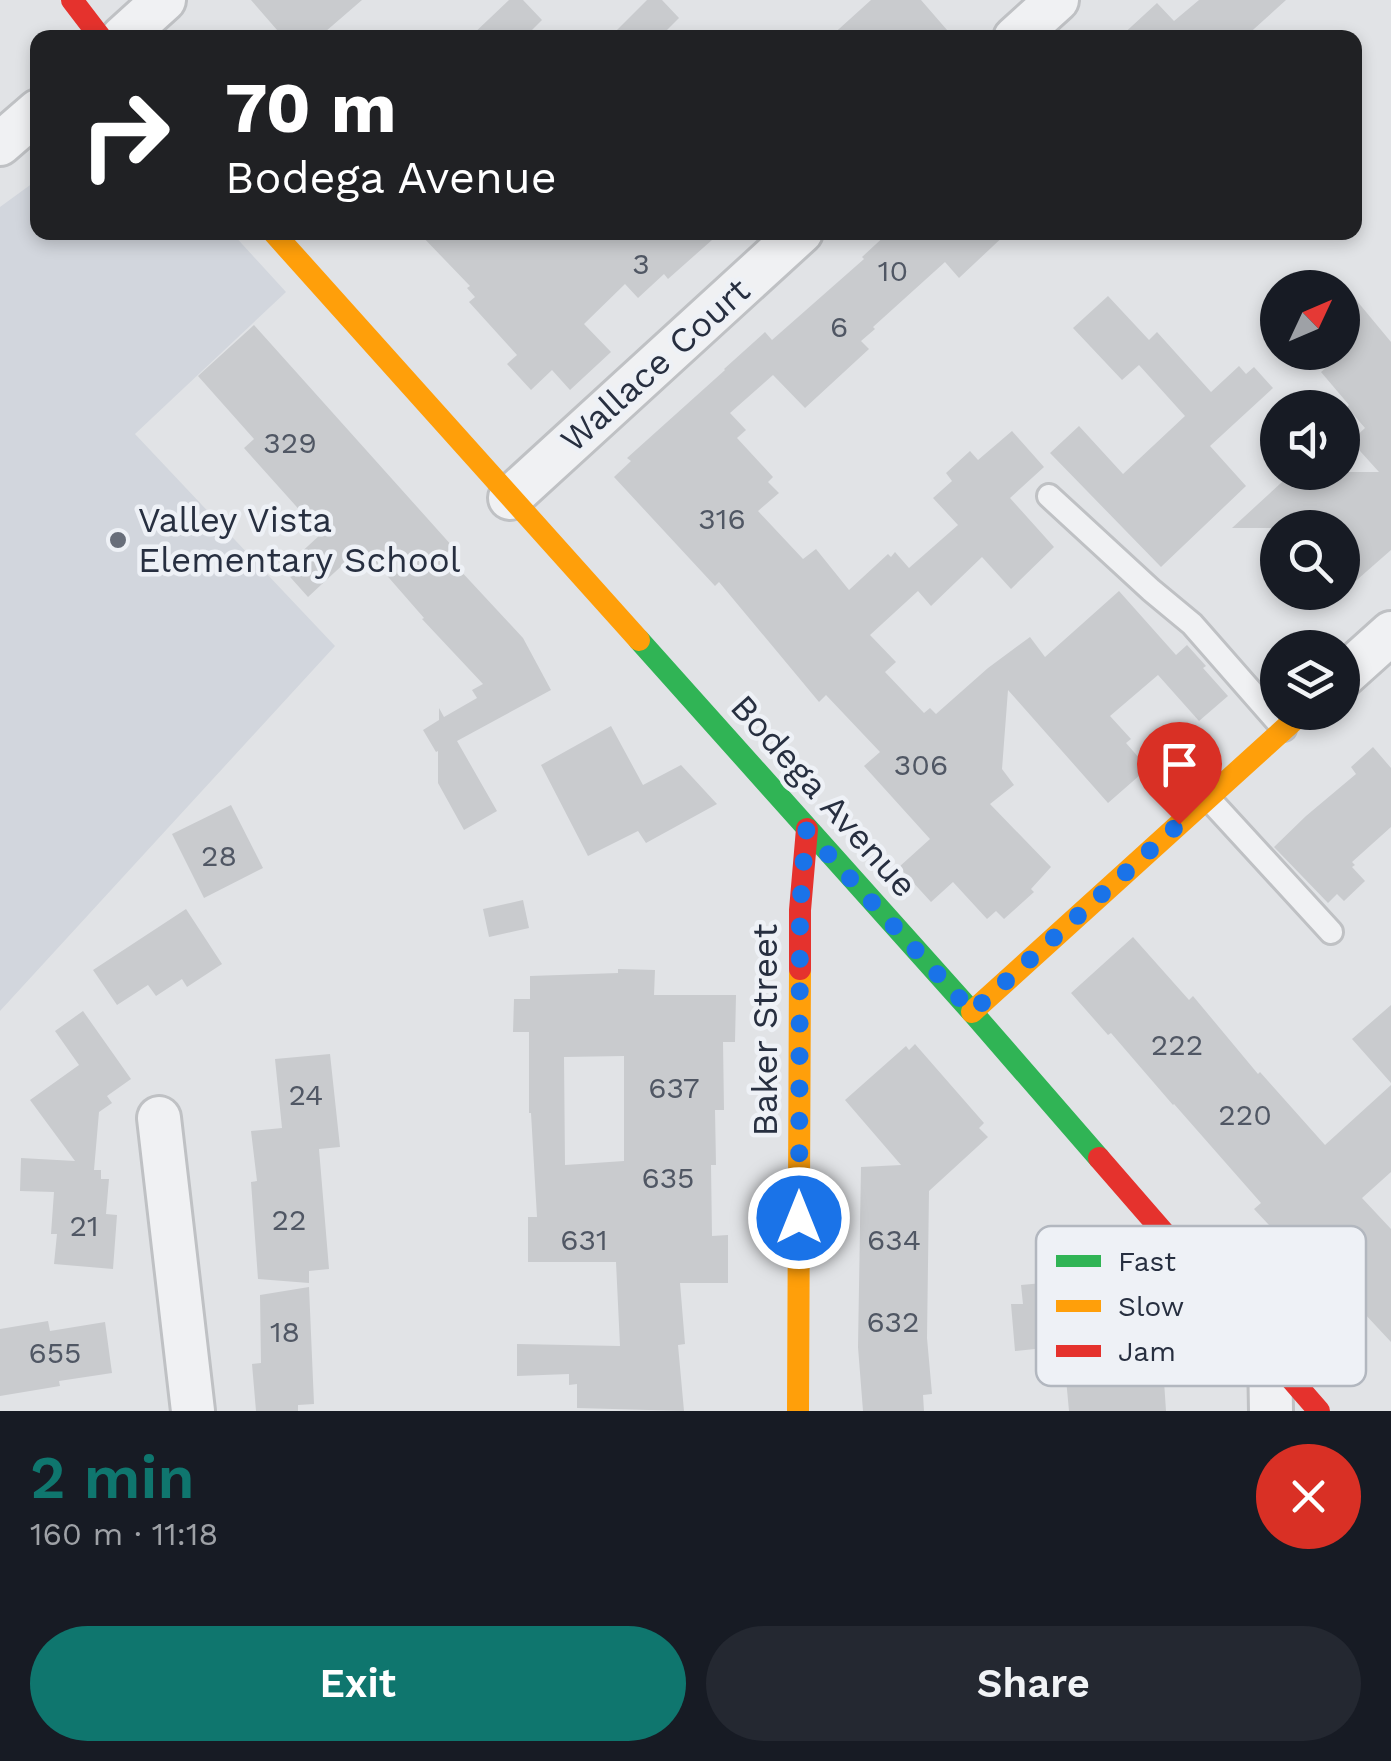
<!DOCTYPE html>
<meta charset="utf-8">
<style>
:root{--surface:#171b24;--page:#242831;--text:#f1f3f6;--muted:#9ea1a6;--accent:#0f766e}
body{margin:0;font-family:"Work Sans",sans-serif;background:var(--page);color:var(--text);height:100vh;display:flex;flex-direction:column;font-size:38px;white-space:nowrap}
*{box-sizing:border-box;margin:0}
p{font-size:32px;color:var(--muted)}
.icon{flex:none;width:55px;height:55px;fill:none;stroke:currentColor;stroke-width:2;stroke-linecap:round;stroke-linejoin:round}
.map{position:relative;height:1411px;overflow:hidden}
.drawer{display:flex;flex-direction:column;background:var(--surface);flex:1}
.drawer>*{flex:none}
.guide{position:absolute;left:30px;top:30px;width:1332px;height:210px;border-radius:20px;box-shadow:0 5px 15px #0003;background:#202124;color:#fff;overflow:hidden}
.needle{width:65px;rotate:46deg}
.controls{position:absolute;left:1260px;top:270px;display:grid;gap:20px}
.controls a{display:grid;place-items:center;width:100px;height:100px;border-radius:50%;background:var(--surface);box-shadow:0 5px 15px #0003;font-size:50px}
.pin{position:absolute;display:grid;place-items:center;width:85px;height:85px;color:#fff;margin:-102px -42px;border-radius:50% 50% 50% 0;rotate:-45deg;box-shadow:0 0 10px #0007}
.pin .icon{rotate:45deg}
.me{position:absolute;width:110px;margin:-55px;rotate:0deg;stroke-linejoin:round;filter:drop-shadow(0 0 8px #0008)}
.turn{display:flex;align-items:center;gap:35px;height:210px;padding:0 30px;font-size:45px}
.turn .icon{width:130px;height:130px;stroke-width:2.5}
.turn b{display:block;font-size:70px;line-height:85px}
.round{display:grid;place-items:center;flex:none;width:105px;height:105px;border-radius:52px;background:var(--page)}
.summary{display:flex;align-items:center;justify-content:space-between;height:170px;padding:0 30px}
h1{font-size:60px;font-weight:600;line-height:75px;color:var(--accent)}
.primary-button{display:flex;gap:20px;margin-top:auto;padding:20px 30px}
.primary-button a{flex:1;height:115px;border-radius:60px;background:var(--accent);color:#fff;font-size:40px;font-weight:600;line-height:115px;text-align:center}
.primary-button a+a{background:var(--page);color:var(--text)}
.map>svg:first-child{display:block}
</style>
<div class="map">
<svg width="1391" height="1411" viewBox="0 0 1391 1411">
<rect width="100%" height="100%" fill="#e1e3e6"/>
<path fill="#d2d6dd" d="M37,180L38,232L232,233L286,292L135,434L335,646L0,1011V207Z"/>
<path fill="#c9cbce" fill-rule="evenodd" d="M251,0H362L318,38H284Z
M509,0H523L542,20L524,38H469Z
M647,0H662L679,18L659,38H609Z
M871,0H921L954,38H829Z
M1199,0H1286L1244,38H1119L1157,3L1174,21Z
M418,232H721L668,279L664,274L638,298L625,284L584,324L611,352L570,390L552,370L531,390L507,364L517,355L469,302L475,297L467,288L470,286Z
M889,232H1008L959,278L945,262L873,327L875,329L861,341L869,349L805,408L773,375L730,413L746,430L737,438L773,477L768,482L779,493L758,511L803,559L816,549L849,590L888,554L891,557L895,552L909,568L958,525L933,498L952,481L946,473L970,451L978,460L1012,431L1044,467L1010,498L1054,547L1011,589L982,557L931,606L918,591L870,635L896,662L885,672L924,713L930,708L936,714L988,668L1030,637L1045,657L1119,591L1176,655L1187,645L1206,666L1203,668L1228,696L1199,721L1158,675L1110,716L1131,739L1126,743L1148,768L1108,803L1008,690L1002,769L1014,785L990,804L1051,867L1031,889L1034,892L1004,919L996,911L987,919L953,882L931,902L899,867L930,839L864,766L880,752L826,695L819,702L719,582L715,586L614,477L631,461L627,458L725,370L724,369L765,332L772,340L864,259L862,257Z
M1342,283L1391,342V550L1342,593V528H1232L1293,472H1379L1351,441L1365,428L1347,407L1349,405L1321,372L1328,366L1317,352H1342Z
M1108,296L1149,340L1157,332L1211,392L1239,366L1246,374L1254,367L1273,388L1210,446L1246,486L1161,567L1050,453L1079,426L1123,474L1185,416L1139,365L1122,380L1073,328Z
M254,325L453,547L445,554L523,638L551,690L457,741L497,811L464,830L438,783V751L436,752L423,730L439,720V708L444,717L477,698L472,690L483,684L422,619L424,618L362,547L308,597L283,569L321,534L244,448L254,439L198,376Z
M611,726L643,785L681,765L717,804L646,843L638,831L588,856L541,765Z
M1373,747L1391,768V827L1352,862L1355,865L1352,867L1365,881L1344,901L1337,894L1328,903L1274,847L1306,816L1356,774L1351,767Z
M231,805L263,868L204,898L172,834Z
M523,900L529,928L489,937L483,909Z
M186,909L222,964L187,987L182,979L156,996L148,985L117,1005L93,970Z
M1133,937L1189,1000L1193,996L1258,1074L1260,1072L1325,1145L1391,1085V1172L1362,1198L1391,1229V1342L1306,1251L1299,1257L1254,1209L1261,1203L1174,1104L1173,1105L1111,1033L1108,1035L1071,993Z
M618,969L655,970L654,995H736L735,1042H723L724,1110H715L716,1165H711L712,1236L728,1235V1283H680L685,1344L678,1345L684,1411L577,1408V1384L569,1385V1374L517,1376V1344L620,1346L616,1262H528V1217H537L531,1113H529V1032H513L514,999H530V976L618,973ZM624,1056V1161L565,1165L564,1057Z
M1391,1005V1083L1352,1039Z
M83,1011L131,1079L107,1096L112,1103L99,1112L94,1170H101V1179H109L106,1214L117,1215L113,1269L54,1264L57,1234H51L54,1192L20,1191L21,1158L75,1161L30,1100L79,1065L55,1031Z
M915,1044L984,1123L979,1128L988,1137L929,1191L927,1338L932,1394L923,1395L924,1411H863L858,1347L861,1167L901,1165L845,1100L906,1046L909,1050Z
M330,1054L340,1147L319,1149L329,1269L309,1271V1283L258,1279L251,1182L257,1181L251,1131L282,1128L275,1059Z
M1131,1275L1139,1368L1163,1366L1166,1411H1069L1063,1346L1015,1351L1011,1304H1023L1021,1285Z
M309,1287L314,1404L298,1405V1411H256L252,1364L261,1363L260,1295Z
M48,1321L50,1331L105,1322L112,1373L59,1381L60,1386L0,1396V1329Z"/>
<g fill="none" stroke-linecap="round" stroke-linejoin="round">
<g stroke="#bfc1c4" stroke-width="28">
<path id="lane" d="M1049,496L1151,590L1192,624L1284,729
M1208,798L1331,932"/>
</g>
<g stroke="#bfc1c4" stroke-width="48">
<path id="street" d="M122,38L164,0
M1015,38L1057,0
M0,144L38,111
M510,498L801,232
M1342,677L1391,633
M159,1118L193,1411
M1270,1353L1271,1411"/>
</g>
<use href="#lane" stroke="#f0f1f3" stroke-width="22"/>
<use href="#street" stroke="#f0f1f3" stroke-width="42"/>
<path stroke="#30b455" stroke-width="22" d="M639,640L972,1012L1099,1158"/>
<path stroke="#ff9f0a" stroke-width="22" d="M273,232L639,640
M972,1012L1303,712
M798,1411L800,969"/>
<path stroke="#e5322d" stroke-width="22" d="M72,0L101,38
M800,969V910L807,829
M1099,1158L1319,1411"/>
</g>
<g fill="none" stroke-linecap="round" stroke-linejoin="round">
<path stroke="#1a73e8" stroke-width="18" stroke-dasharray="0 32.4" d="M799,1218L800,910L806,830L972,1012L1179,824"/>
</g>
<circle fill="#686e7a" stroke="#eef1f6" stroke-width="4" cx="118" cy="540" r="10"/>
<g text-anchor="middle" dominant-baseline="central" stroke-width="9" stroke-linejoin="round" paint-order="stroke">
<g font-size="30" fill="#505764">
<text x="641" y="263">3</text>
<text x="893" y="270">10</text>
<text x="839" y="326">6</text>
<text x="290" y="442">329</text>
<text x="722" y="518">316</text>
<text x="921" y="764">306</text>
<text x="219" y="855">28</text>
<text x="1177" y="1044">222</text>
<text x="674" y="1087">637</text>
<text x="306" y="1094">24</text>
<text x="1245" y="1114">220</text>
<text x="668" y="1177">635</text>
<text x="289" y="1219">22</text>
<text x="84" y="1225">21</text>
<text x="584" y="1239">631</text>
<text x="894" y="1239">634</text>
<text x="893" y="1321">632</text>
<text x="285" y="1331">18</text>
<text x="55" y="1352">655</text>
</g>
<g font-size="35" fill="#272f40" stroke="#eef1f6">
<text transform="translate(655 365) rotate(-42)">Wallace Court</text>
<text transform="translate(824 796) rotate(48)">Bodega Avenue</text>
<text transform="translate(765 1030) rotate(-90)">Baker Street</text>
</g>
<g font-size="35" fill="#272f40" stroke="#eef1f6" text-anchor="start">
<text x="138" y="520">Valley Vista<tspan x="138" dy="40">Elementary School</tspan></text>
</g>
</g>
<rect x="1036" y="1226" width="330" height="160" rx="15" fill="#eef1f6" stroke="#b2b7bf" stroke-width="2.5"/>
<rect x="1056" y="1255" width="45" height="12" fill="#30b455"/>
<rect x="1056" y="1300" width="45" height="12" fill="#ff9f0a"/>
<rect x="1056" y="1345" width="45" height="12" fill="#e5322d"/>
<g font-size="28" fill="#272f40">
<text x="1118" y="1271">Fast</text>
<text x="1118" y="1316">Slow</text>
<text x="1118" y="1361">Jam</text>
</g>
</svg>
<div class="controls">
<a><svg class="needle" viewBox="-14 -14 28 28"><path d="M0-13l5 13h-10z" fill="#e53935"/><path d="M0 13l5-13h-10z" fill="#9ea1a6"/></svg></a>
<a><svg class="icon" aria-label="sound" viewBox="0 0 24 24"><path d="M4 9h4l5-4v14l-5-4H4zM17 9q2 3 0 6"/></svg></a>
<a><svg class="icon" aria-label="search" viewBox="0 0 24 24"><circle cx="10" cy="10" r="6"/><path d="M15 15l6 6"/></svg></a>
<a><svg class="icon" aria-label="layers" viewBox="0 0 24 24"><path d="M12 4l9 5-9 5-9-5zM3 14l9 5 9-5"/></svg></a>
</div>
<div class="pin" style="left:1179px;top:824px;background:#d93025"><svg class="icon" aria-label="arrive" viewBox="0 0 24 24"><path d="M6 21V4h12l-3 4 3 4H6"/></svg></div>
<svg class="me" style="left:799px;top:1218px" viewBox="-20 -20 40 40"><circle r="17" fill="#1a73e8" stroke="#fff" stroke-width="3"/><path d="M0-11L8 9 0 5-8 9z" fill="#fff"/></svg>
<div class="guide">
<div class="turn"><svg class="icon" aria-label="right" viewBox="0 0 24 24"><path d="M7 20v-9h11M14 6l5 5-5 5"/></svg><div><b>70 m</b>Bodega Avenue</div></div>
</div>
</div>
<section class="drawer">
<div class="summary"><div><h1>2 min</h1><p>160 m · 11:18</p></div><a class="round" style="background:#d93025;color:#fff"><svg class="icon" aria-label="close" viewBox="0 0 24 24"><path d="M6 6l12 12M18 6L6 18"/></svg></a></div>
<div class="primary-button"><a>Exit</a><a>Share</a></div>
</section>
